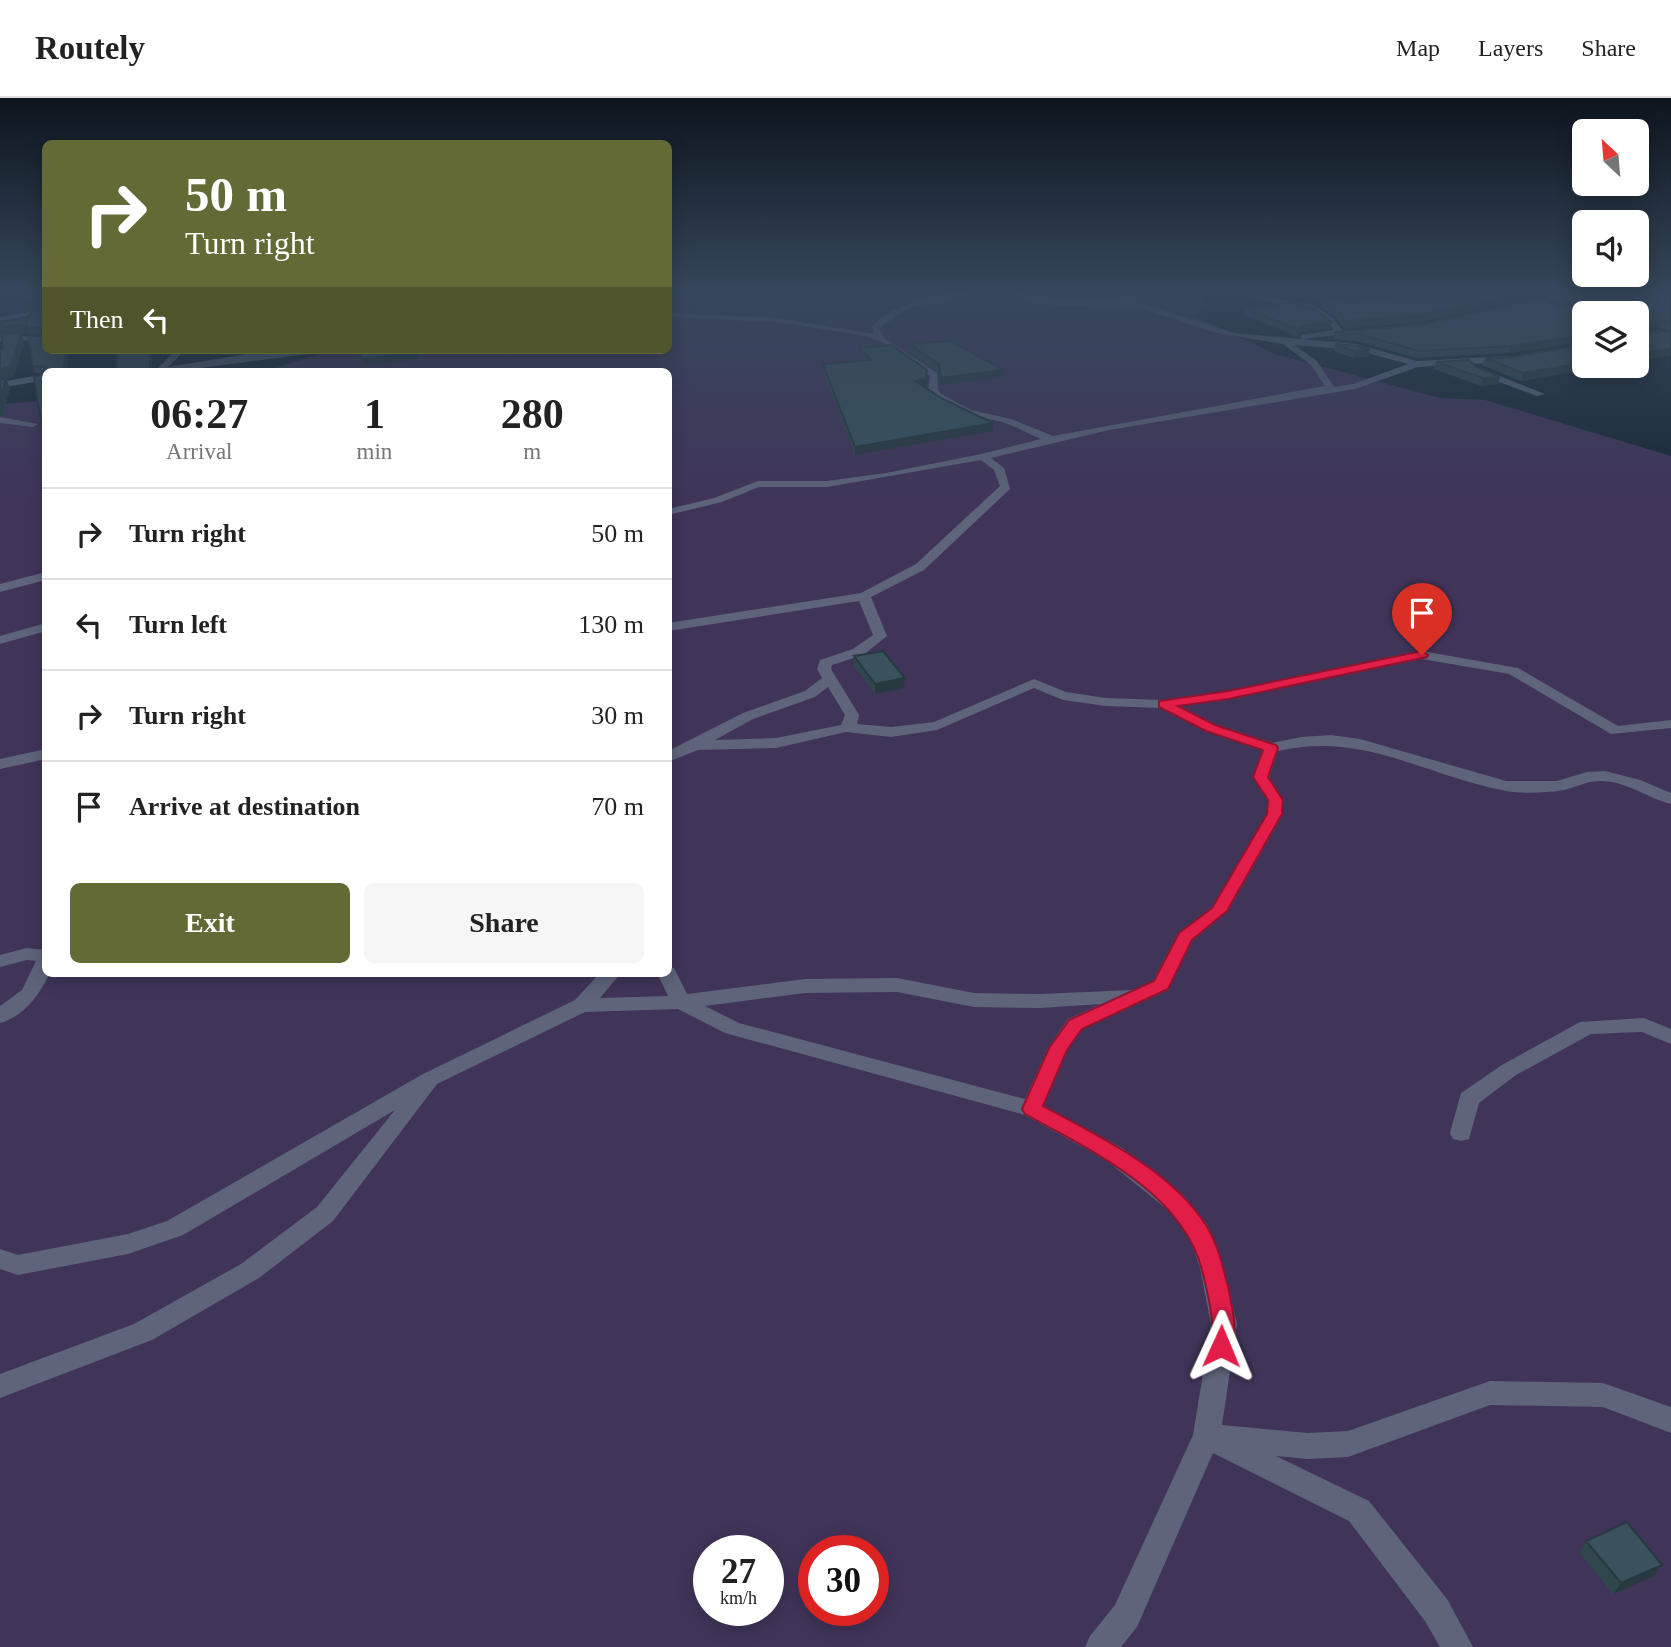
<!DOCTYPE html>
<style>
:root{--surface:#fff;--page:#f6f6f6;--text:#222;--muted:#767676;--line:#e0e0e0;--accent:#636a35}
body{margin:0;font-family:"Times New Roman",serif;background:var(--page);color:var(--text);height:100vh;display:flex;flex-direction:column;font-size:26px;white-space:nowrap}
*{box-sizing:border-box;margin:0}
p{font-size:23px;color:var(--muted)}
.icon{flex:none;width:38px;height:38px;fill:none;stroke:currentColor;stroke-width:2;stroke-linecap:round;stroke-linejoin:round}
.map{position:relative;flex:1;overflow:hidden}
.side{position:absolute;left:42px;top:270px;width:630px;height:609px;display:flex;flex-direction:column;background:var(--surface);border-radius:10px;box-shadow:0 4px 18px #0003}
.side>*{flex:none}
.top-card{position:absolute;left:42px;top:42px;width:630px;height:214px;border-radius:10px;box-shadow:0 4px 18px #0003;background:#636a35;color:#fff;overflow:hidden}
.needle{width:46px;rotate:334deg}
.fabs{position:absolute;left:1572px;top:21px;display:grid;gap:14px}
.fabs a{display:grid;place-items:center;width:77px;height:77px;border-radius:10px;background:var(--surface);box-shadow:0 4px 18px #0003;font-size:35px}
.speed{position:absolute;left:693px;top:1437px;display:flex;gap:14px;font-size:35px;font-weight:700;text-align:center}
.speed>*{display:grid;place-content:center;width:91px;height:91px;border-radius:50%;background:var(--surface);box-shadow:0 4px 18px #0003;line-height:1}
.speed small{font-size:18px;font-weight:400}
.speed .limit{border:10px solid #d22;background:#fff;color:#111}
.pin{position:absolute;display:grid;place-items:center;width:60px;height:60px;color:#fff;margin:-72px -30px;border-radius:50% 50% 50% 0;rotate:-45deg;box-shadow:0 0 7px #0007}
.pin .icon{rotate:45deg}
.me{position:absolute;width:77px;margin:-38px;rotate:1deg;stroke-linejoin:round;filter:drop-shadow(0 0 5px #0008)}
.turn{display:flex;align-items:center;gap:24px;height:147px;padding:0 28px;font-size:32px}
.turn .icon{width:91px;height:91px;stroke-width:2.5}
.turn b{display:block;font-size:49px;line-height:60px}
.then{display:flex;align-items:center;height:66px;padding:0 28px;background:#0003;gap:14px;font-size:26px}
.eta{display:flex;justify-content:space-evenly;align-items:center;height:119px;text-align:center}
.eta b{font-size:42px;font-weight:600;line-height:49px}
.button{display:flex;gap:14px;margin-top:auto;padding:14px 28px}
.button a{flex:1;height:80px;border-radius:10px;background:var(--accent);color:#fff;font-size:28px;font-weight:600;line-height:80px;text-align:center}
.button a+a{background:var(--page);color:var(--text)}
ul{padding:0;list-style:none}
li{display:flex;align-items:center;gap:21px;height:91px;padding:0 28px;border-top:2px solid var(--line)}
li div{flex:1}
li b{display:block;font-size:26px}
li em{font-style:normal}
header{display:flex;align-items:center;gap:42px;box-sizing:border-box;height:98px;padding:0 35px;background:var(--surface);border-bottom:2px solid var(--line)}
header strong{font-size:33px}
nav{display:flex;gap:38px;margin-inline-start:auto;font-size:24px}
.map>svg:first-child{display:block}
</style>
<header>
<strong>Routely</strong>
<nav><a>Map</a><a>Layers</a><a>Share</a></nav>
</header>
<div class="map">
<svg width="1671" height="1549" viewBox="0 0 1671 1549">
<rect width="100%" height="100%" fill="#172734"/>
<path fill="#413459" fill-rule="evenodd" d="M669,195H1197L1205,205L1195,218L1275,256L1440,300L1485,302L1671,358V1549H0V306L45,303L46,875H668V273H266L332,252H668ZM709,1452H768V1512H709ZM814,1452H873V1512H814Z"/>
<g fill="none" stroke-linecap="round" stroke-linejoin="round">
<path fill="#5e647a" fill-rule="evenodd" d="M958,195H975L909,210L879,230L884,240L937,275L938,292L941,296L971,312L1011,321L1053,338L1325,288L1311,267L1283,246L1217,235L1141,210L1060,208L1030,202L1013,195L1060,203L1141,205L1234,235L1356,246L1417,263L1508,258L1512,261L1508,264L1418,269L1355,291L1109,332L991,360L1004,370L1010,391L924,472L871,499L887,538L863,557L832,567L831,571L859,617L857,626L891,629L934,624L1034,581L1066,594L1106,600L1164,602L1228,593L1422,553L1518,570L1618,628L1671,622V630L1611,636L1509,576L1422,561L1228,601L1180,608L1216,627L1272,645L1301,639L1331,637L1360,641L1506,683H1557L1587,674L1605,673L1640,682L1671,695V706C1647,700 1627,683 1600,683C1587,683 1577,689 1564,692C1546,695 1524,696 1506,693C1425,678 1364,633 1278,653L1269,679L1283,702V716L1228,813L1193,842L1168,892L1082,931L1067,952L1044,1008L1122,1050L1184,1098L1207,1126L1224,1170L1237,1226L1222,1327L1308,1335L1348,1333L1490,1283L1603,1285L1671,1309V1335L1603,1309L1490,1307L1348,1359L1308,1361L1276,1358L1369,1403L1447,1501L1473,1549H1440L1425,1523L1349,1423L1213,1355L1137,1529L1121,1549H1085L1090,1538L1115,1507L1193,1337L1211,1226L1200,1170L1189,1137L1168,1112L1106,1062L1025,1017L725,935L678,911L585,914L437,986L333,1123L259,1180L152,1242L0,1300V1276L134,1226L241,1166L317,1109L395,1012L183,1137L128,1156L18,1177L0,1171V1151L18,1157L128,1136L167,1123L423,976L575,902L600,875H621L600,900L668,898L657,875H668V869L674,870L687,896L805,881L897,880L974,895L1040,896L1133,892L1153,883L1178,835L1212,809L1267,716V702L1253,679L1263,652L1206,633L1161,610L1106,608L1063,602L1034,590L937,632L891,639L846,634L776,650L698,652L668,664V653L743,615L805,593L822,580L817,571L820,562L853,551L873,537L859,503L668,533V525L861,495L916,466L1000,388L994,372L981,362L827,389H759L722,404L668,417V411L714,400L758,383H827L886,375L981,356L1041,341C1029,336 1017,329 1005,325C978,317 947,316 928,292L930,278L885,246L866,238L777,224L668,219V215L777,220L874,236L872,228C896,205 926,200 958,195ZM1294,247L1356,252L1408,266L1353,286L1334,289L1317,263ZM828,589L845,617L841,627L776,640L715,642L753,621L815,599ZM897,894L974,909L1040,910L1101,906L1068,921L1048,950L1025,1001L739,925L705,908L805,895Z
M1247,195L1313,207L1333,220L1342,232L1367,234L1301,241V237L1334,232C1312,201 1276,214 1247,195Z
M1567,195H1581L1525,210L1521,208Z
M46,198V202L24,201Z
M46,211V215L0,223V219Z
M1658,232L1671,235V240L1658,236L1636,240V236Z
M46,238V242L0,243V239Z
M176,252H185L168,269L248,256L338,252L176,273H155Z
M1475,271H1481L1545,296L1537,298L1475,275Z
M46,276V282L0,290V284Z
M0,319L38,326L33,329L0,325Z
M46,474V482L0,494V486Z
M46,525V533L0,546V538Z
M46,651V661L0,671V661Z
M27,850L46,852V875H50C39,897 25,918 0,925V908L22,892L36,863L27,862L0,869V857Z
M1644,920L1671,931V946L1642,934L1591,936L1516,977L1479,1005L1469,1041L1461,1043L1453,1041L1450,1035L1461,995L1502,967L1580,924Z"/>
</g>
<path fill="#31474e" d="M41,195H46V252H69L46,276L35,275L33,268L44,237L29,236L28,233L27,236H21L24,245L14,279L6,281L10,291L2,317L3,251L2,238L0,239V224L26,221L27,224L44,209L36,210L34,204L45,196Z
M1048,195H1084L1083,201L1058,200Z
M1419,195H1554L1419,224L1344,230L1334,218L1319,208L1321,201L1349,205Z
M1671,195V233L1659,229L1639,233V235L1671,233V257L1636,263V215H1584V244L1509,255L1417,260L1357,243L1333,241L1335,234L1421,227L1548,206L1582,208L1553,204L1555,197Z
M1244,210L1331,224L1330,231L1301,234L1297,238L1243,217Z
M909,246L1003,279L940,287L938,273L908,253Z
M1335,246L1369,258L1353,260L1334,253Z
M859,250L927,279L926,289H925L943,301L993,325V333L855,357L823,273V266L865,263L859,257Z
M355,252H416L418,254L419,261L364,268Z
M1512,259L1584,268H1608L1521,283L1482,267L1485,260Z
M1436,264L1476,269L1498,286L1481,288L1434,271Z
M854,558L905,580L904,590L875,596L854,568Z
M1586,1443L1654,1478L1613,1496L1579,1454Z"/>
<path fill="#283940" d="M1524,195H1554L1419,224L1344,230L1346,223Z
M46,203V209L36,210L34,204Z
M26,221L28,229H27L28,233L27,236H21L24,245L14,279L6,281L10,291L2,317L0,318V272L21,236L0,239V229Z
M1661,222L1659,229L1636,234L1637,227Z
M1331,224L1330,231L1301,234L1297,238L1298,231L1302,228Z
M1584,237V244L1509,255L1511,248Z
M1671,250V257L1636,263V256Z
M1370,251L1369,258L1353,260L1355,254Z
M66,252H69L67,273H63Z
M150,252L152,256V273H150Z
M418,254L419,261L364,268L363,261Z
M1584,265V268H1608L1521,283L1523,275Z
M927,272L926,289L915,290V283Z
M1003,272V279L940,287L941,280Z
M1500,279L1498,286L1481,288L1483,280Z
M993,325V333L855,357V349Z
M905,580L904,590L875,596V586Z
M1662,1467L1654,1478L1613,1496L1621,1485Z"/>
<path fill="#39525b" stroke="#283940" stroke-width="2" d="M1419,195H1524L1420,217L1346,223L1336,211L1321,201L1334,200L1349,205Z
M1564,195H1671V225L1661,222L1637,227L1639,235L1671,233V250L1636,256V215H1584V237L1511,248L1419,253L1358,236L1335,234L1421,227L1548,199V206L1603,210L1604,207L1598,203L1555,197Z
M46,196V203L34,204L36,198Z
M1293,205L1315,211L1331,224L1302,228L1298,231L1244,210Z
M46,209V231L27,229L26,225L31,214Z
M26,221L24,226L0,229V224Z
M46,233V252H66L63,273H46V269L33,268L28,238H44Z
M2,236H21L10,269L0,272V254L3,251Z
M951,243L1003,272L941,280L939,266L909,246Z
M1335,246L1357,248L1370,251L1355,254Z
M892,247L927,272L926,281L915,283L943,301L993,325L855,349L823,266L871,262L859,250Z
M1584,247V265L1523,275L1485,260L1512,259Z
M116,252H150V273H117Z
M357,252H416L418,254L363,261Z
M1469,262L1476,269L1500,279L1483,280L1436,264Z
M46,276V349H45L34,279Z
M0,281H6L0,299Z
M883,553L905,580L875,586L854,558Z
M1627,1424L1662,1467L1621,1485L1586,1443Z"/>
<linearGradient id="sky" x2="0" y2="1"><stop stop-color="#0d151d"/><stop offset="0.47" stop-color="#36475c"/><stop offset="1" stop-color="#36475c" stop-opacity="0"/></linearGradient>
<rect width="1671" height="412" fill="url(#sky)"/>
<path fill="#e11d48" stroke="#92132f" stroke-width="2" d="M1422,553L1428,557L1427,559L1228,601L1178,608L1215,627L1276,647L1278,650L1268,679L1283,702L1282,716L1227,813L1192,842L1168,891L1082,931L1067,952L1043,1008C1099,1038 1171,1072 1206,1127C1218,1146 1224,1172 1229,1193C1233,1215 1239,1234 1229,1256L1221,1259L1213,1256C1207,1245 1213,1236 1212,1224C1211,1207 1206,1188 1202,1172C1182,1094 1090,1052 1025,1016L1022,1011L1049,950L1069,922L1154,883L1179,835L1212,810L1267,716L1268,702L1253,679L1263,652L1206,633L1159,609V603L1228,593Z"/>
</svg>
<div class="fabs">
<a><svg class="needle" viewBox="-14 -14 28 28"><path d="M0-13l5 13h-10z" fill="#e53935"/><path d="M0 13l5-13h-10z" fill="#767676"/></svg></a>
<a><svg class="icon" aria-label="sound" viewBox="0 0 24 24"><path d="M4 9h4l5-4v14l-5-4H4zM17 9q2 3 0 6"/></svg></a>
<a><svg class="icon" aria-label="layers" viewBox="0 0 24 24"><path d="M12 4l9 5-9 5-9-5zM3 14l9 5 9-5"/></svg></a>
</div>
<div class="speed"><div>27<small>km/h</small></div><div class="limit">30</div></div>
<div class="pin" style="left:1422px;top:557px;background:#d93025"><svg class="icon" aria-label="arrive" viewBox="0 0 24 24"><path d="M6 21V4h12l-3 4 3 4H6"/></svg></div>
<svg class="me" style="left:1221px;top:1248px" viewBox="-20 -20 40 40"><path d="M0-17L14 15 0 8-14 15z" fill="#e11d48" stroke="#fff" stroke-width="4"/></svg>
<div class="top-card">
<div class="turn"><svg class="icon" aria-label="right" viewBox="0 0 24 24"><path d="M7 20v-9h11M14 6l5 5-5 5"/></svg><div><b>50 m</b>Turn right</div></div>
<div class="then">Then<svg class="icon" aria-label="left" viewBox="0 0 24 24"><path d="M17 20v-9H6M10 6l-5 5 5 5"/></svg></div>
</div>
<section class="side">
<div class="eta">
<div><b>06:27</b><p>Arrival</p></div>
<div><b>1</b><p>min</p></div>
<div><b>280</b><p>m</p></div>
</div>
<ul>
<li><svg class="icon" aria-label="right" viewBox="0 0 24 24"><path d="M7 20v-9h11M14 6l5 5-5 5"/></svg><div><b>Turn right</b></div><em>50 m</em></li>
<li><svg class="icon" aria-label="left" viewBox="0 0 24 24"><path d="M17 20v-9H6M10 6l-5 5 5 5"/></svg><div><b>Turn left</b></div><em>130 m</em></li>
<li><svg class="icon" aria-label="right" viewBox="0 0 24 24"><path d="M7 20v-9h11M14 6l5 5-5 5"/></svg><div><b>Turn right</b></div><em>30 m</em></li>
<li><svg class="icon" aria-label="arrive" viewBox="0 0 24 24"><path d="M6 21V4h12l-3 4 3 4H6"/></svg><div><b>Arrive at destination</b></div><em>70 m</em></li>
</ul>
<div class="button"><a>Exit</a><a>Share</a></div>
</section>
</div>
